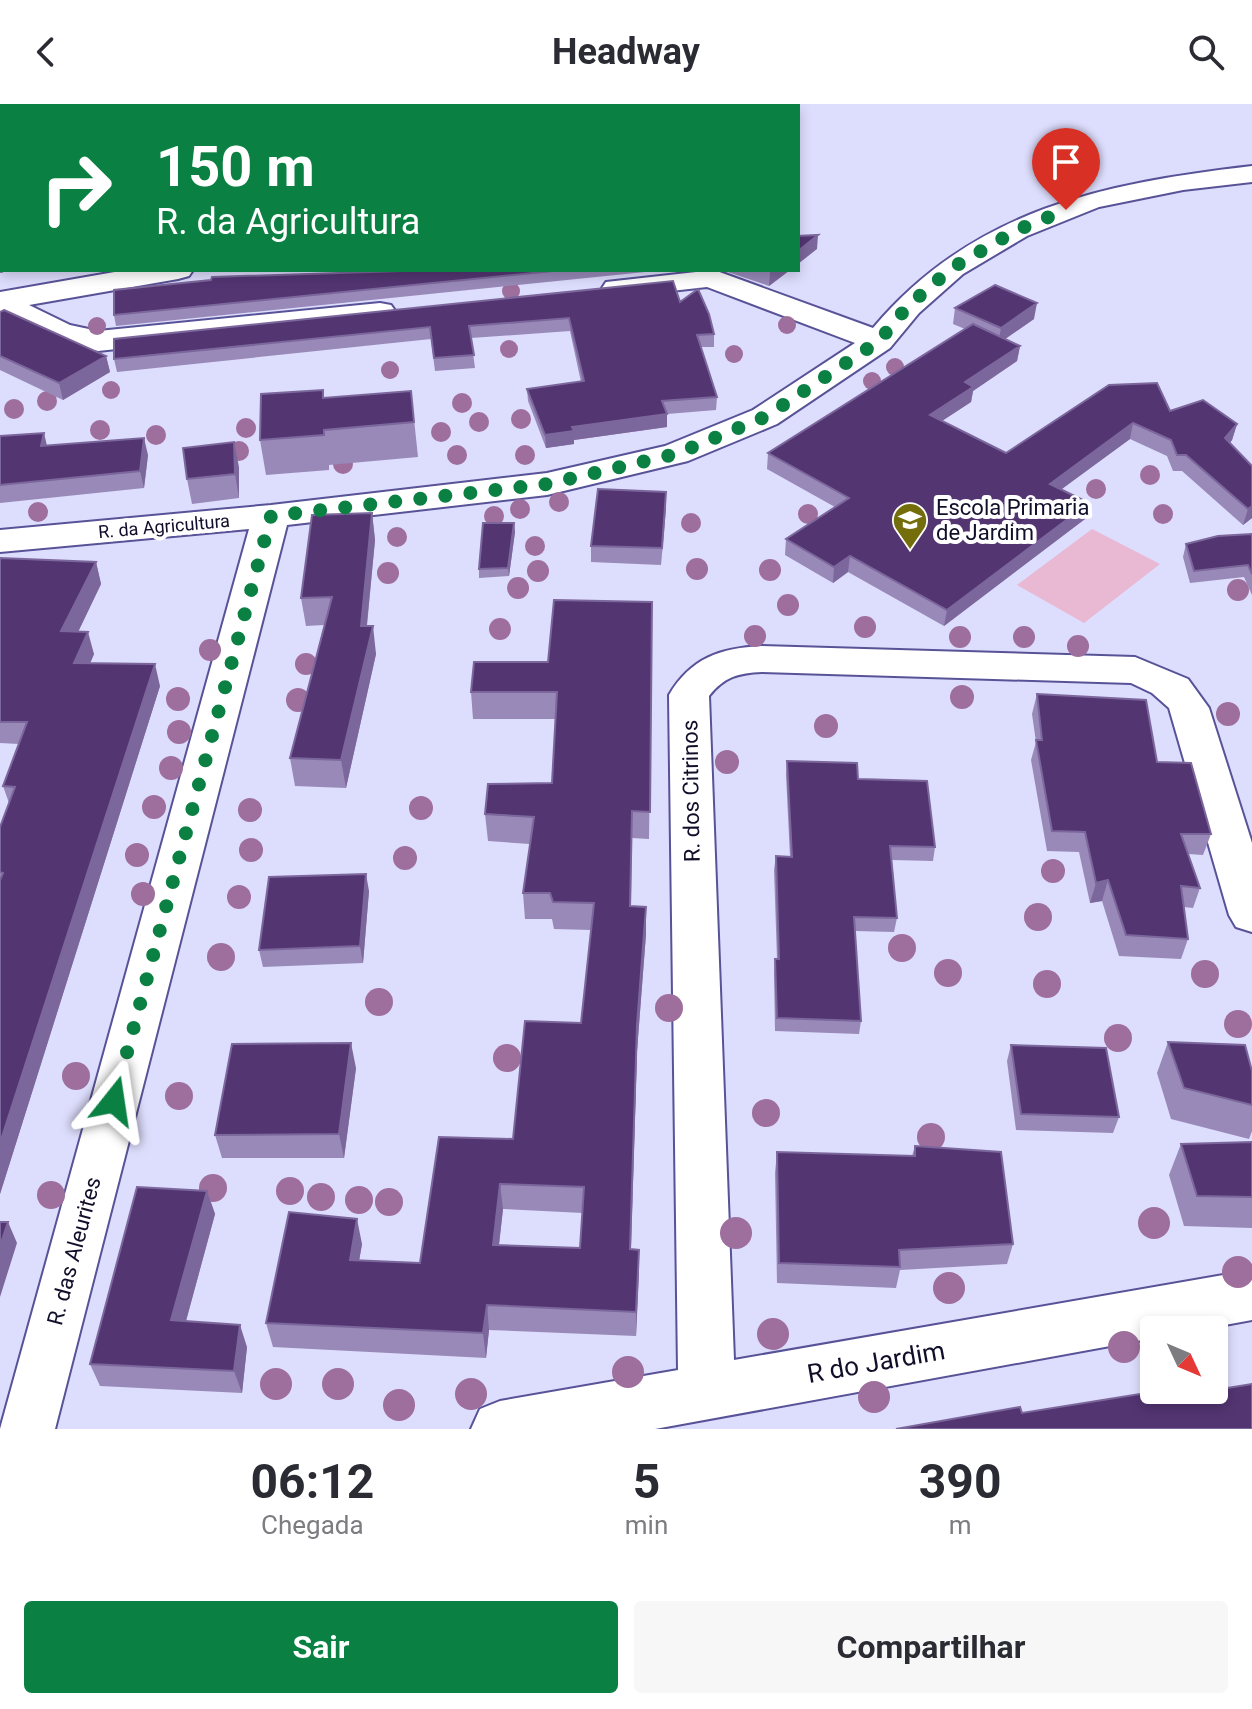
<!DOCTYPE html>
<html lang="pt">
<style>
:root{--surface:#fff;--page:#f7f7f7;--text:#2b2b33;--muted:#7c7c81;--accent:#0b8043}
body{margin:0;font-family:Roboto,sans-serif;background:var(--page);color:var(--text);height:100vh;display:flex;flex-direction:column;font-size:30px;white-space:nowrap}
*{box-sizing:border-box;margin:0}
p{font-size:26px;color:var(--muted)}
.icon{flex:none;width:44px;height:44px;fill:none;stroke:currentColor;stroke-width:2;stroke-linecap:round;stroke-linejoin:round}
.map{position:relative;height:1325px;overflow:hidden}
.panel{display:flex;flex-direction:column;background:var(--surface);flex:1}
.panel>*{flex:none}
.top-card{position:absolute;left:0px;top:0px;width:800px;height:168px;box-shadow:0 4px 12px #0003;background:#0b8043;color:#fff;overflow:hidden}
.needle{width:52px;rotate:134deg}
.tools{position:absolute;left:1140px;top:1212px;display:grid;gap:16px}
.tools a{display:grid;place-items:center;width:88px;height:88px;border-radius:8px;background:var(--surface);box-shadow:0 4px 12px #0003;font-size:40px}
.pin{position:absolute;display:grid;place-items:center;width:68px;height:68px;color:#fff;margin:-82px -34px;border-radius:50% 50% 50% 0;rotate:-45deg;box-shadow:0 0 8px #0007}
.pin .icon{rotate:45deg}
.me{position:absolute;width:88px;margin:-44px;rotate:15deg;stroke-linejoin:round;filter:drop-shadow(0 0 6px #0008)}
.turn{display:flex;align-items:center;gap:28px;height:168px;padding:0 24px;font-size:36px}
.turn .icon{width:104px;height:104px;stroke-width:2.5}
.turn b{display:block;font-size:56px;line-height:68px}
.eta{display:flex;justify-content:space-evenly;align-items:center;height:136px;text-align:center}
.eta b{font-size:48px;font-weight:700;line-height:56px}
.button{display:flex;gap:16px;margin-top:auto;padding:16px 24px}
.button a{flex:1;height:92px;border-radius:8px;background:var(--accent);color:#fff;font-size:32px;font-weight:700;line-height:92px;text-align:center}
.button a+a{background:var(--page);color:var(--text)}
header{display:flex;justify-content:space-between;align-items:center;height:104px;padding:0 24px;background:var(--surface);font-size:36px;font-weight:700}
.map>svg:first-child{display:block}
</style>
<header><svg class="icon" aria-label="back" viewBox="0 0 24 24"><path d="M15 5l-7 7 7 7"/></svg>Headway<svg class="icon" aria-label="search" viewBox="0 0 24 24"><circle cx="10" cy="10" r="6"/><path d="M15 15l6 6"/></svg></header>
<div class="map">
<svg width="1252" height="1325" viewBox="0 0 1252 1325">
<rect width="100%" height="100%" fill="#ddddfd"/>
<path fill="#e9b9d3" d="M1092,425L1160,460L1084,519L1017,481Z"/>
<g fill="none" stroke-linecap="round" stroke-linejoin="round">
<g stroke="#585297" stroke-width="4">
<path id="street" d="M1252,62V78L1183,86L1099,103L1027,132L963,170L919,209L890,244L777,320L688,357L547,391L287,421L55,1325H0L249,425L0,448V426L271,401L547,369L665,342L753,306L855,239L707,183L617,193L606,190L602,184L606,178L714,166L873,224C973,105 1105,79 1252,62Z
M126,166H193L189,172L178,175L29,201L70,221L98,227L380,199L391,201L396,208L391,215L380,217L98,247L47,235L0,210V188Z
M762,542L1135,553L1188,575L1209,604L1252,739V828L1236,823L1229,811L1169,604L1152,589L1131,579L762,568C738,569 724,573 709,592L734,1256L1252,1166V1216L1198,1226H1154V1234L655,1325H471L480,1305L500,1297L678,1266L669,591C691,554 720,544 762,542Z"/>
</g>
<use href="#street" fill="#fff" fill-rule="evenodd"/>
<path stroke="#63627f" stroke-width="4" stroke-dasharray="3 6" stroke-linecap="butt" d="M766,2L774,0
M0,167L8,166"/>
</g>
<g fill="#9e6e9d">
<circle cx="511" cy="187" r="9"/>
<circle cx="787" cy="221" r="9"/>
<circle cx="97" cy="222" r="9"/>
<circle cx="509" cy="245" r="9"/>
<circle cx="734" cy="250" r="9"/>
<circle cx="895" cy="263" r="9"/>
<circle cx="390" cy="266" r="9"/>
<circle cx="872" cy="277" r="9"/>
<circle cx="111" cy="286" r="9"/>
<circle cx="47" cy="297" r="10"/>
<circle cx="462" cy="299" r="10"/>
<circle cx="14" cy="305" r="10"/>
<circle cx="521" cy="315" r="10"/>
<circle cx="479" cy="318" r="10"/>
<circle cx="246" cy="324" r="10"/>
<circle cx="100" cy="326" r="10"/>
<circle cx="441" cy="328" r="10"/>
<circle cx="156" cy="331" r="10"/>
<circle cx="239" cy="347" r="10"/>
<circle cx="457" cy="351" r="10"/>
<circle cx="525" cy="351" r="10"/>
<circle cx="343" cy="360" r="10"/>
<circle cx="1150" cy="371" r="10"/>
<circle cx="1096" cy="385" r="10"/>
<circle cx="559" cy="398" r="10"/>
<circle cx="520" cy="405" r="10"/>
<circle cx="38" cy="408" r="10"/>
<circle cx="808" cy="410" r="10"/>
<circle cx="1163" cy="410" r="10"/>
<circle cx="494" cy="412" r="10"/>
<circle cx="691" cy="419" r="10"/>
<circle cx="397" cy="433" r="10"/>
<circle cx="535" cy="442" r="10"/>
<circle cx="697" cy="465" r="11"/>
<circle cx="770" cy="466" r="11"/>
<circle cx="538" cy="467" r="11"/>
<circle cx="388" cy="469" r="11"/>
<circle cx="518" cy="484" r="11"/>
<circle cx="1238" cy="486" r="11"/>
<circle cx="788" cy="501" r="11"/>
<circle cx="865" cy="523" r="11"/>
<circle cx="500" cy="525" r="11"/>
<circle cx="755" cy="532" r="11"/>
<circle cx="960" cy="533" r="11"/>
<circle cx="1024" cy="533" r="11"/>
<circle cx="1078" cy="542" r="11"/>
<circle cx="210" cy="546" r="11"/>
<circle cx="306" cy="560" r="11"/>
<circle cx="962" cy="593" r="12"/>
<circle cx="178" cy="595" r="12"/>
<circle cx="298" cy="596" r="12"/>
<circle cx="1228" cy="610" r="12"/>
<circle cx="826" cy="622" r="12"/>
<circle cx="179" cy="628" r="12"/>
<circle cx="727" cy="658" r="12"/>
<circle cx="171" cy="664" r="12"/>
<circle cx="154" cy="703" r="12"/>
<circle cx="421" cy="704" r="12"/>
<circle cx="250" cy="706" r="12"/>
<circle cx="251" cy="746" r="12"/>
<circle cx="137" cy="751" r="12"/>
<circle cx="405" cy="754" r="12"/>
<circle cx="1053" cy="767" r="12"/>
<circle cx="143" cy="790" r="12"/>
<circle cx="239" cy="793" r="12"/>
<circle cx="1038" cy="813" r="14"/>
<circle cx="902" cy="844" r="14"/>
<circle cx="221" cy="853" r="14"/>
<circle cx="948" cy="869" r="14"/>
<circle cx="1205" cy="870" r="14"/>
<circle cx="1047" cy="880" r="14"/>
<circle cx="379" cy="898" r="14"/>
<circle cx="669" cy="904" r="14"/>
<circle cx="1238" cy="920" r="14"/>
<circle cx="1118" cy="934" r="14"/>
<circle cx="507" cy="954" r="14"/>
<circle cx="76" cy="972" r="14"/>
<circle cx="179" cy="992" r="14"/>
<circle cx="766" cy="1009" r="14"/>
<circle cx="931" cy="1033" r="14"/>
<circle cx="213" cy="1084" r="14"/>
<circle cx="290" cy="1087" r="14"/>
<circle cx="51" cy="1091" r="14"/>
<circle cx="321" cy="1093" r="14"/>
<circle cx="359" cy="1096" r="14"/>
<circle cx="389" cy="1098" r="14"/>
<circle cx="1154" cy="1119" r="16"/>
<circle cx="736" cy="1129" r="16"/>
<circle cx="1238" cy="1168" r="16"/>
<circle cx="949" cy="1184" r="16"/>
<circle cx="773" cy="1230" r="16"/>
<circle cx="1124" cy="1243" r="16"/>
<circle cx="628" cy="1268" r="16"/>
<circle cx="276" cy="1280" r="16"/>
<circle cx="338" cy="1280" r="16"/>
<circle cx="471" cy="1290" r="16"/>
<circle cx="874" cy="1293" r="16"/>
<circle cx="399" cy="1301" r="16"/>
</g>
<path fill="#9889b8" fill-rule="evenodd" d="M399,166H665L116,222L114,211L399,167Z
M722,166H790L769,182Z
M680,198L714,230V243H701L717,293L716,306L667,310V323L574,336V340L546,344L528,297L527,285L581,278L570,227L471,234L475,264L435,267L431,235L117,268L114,255Z
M955,204L1034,215L1005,235L1020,242L1017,257L973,287L971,298L942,317L1006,349L1170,307L1237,320L1232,336L1230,339L1252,414L1243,421L1182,367H1173L1167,352L1130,335L1061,385L1089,399L1085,415L944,522L848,468L833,479L785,451L786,435L835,403L767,365L768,349L965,225L953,220Z
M0,208L106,252L110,268L63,296L0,266Z
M411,287L418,353L329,361V366L266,371L260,336L324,294Z
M0,332L47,341L148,351L144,384L0,399Z
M239,363V394L192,400L187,375Z
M666,388L661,461L591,458V442Z
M372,409L375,436L367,522L376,550L346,684L295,682L290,654L324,521L306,522L301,494Z
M514,419L515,428L509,472L479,474V465Z
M1252,430V491L1244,473L1190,479L1183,453L1186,440Z
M0,454L96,458L101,480L78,528L94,550L90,559L160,582L0,1090V723L9,699L3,682L19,640L0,639Z
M652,498L649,735L632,734L631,802L646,803V830L637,947L631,1145L639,1146L636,1232L489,1226L486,1254L273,1243L266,1219L362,1140L359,1156L420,1159L513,1035L581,919L591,826L554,825L552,815H525L523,789L530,740L488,737L485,710L552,679L556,615H473L471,588L548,558ZM503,1105L583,1109L580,1144L499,1141Z
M1037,590L1157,658L1211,730L1203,751L1188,750L1200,784L1193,804L1184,803L1188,835L1181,855L1119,852L1102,797L1090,799L1079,748L1047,747L1031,656L1036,638L1032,610Z
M787,657L858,675L935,743L933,757L892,756L897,814L894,828L855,827L861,917L859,930L775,927L774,868L775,855H777L774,766L776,752L790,753L786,671Z
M369,787L363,859L263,863L259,846Z
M1168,938L1252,967V1027L1249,1035L1171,1015L1157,969Z
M1011,941L1119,1013L1113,1029L1016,1026L1007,957Z
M356,964L344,1054H222L215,1031Z
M1252,1038V1124L1184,1122L1169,1071L1181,1040Z
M915,1042L1013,1140L1007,1160L900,1166L896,1184L777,1179L775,1069L777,1048L912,1052Z
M207,1087L215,1110L186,1217L247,1243L242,1289L100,1282L90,1260Z"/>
<path fill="#7c679c" d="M818,131L817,145L798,160V147Z
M773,166H790L769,182L770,168Z
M1037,199L1034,215L998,240L1001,224Z
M1020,242L1017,257L973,287L971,298L928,326L930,311L965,278Z
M106,252L110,268L63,296L59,279Z
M667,310V323L574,336V340L546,344L545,331L572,323Z
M1133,319L1130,335L1047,396L1050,380Z
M1237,320L1232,336L1220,350L1225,334Z
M44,329L48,346L41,342Z
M144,334L148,351L144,384L140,367Z
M234,338L239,363V394L235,370Z
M666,388V405L661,461L662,444Z
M1089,399L1085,415L944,522L947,506Z
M1252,402V414L1243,421L1248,405Z
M372,409L375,436L364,549L361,522Z
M514,419L515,428L509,472L508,464Z
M850,452L848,468L833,479L834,463Z
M96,458L101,480L68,549L61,527Z
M373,522L376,550L346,684L341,656Z
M88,528L94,550L81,581L74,559Z
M155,560L160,582L0,1090V1039Z
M366,770L369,787L363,859L360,842Z
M1108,776L1102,797L1090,799L1096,779Z
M646,803V830L637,947L630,1170L637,921Z
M351,939L356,964L344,1054L339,1030Z
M500,1080L503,1105L496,1166L493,1141Z
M207,1087L215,1110L180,1239L171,1216Z
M357,1115L362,1140L355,1181L350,1156Z
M8,1118L17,1139L0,1193V1142Z
M639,1146V1170L636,1232V1208Z
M487,1201L489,1226L486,1254L483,1229Z
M240,1221L247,1243L242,1289L234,1267Z"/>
<path fill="#533572" stroke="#7c679c" stroke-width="2" fill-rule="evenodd" d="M818,131L798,147V132Z
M401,166H563L114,211V186L211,176L212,173L401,167Z
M673,177L680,198L698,185L709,210L714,230L697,231L717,293L662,297L667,310L572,323L574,327L545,331L527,285L584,277L569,214L469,222L474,251L434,254L430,223L114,255V235Z
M995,181L1037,199L1001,224L955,204Z
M4,206L106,252L59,279L0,252V208Z
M973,220L1020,242L965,278L973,283L930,311L1006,349L1109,281L1157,279L1170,307L1203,296L1237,320L1225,334L1252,362V402L1248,405L1186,351H1177L1171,336L1133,319L1050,380L1089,399L947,506L850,452L834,463L786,435L849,394L768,349Z
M323,286V294L411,287L414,318L324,326V331L260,336L261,290Z
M44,329L41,342L144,334L140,367L0,381V332Z
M234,338L235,370L187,375L183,344Z
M598,385L666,388L662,444L591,442Z
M372,409L361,522H373L341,656L290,654L332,493L301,494L312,411Z
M483,419H514L508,464L479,465Z
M1252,430V470L1248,461L1194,467L1186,440L1218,432Z
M0,454L96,458L61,527L88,528L74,559L155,560L0,1039V776L3,769L0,768V723L15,683L3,682L27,618H0Z
M554,496L652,498L650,708L632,707L630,802L646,803L637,921L630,1145L639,1146L636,1208L487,1201L483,1229L266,1219L289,1108L357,1115L350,1156L420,1159L439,1033L513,1035L525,917L581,919L594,799L553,798L550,789H523L534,713L485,710L488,680L552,679L557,588H471L474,558H548ZM500,1080L584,1083L580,1144L493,1141Z
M1037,590L1146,596L1157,658L1191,659L1211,730H1181L1200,784L1181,782L1188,835L1126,831L1108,776L1096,779L1085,728L1052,727L1036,636H1042Z
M787,657L857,659L858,675L927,677L935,743L890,742L897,814L854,813L861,917L777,914L775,855H779L776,752L792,753Z
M366,770L360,842L259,846L269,773Z
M1168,938L1245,941L1252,967V1001L1184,984Z
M351,939L339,1030L215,1031L232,940Z
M1011,941L1106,944L1119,1013L1021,1010Z
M1252,1038V1093L1197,1092L1181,1040Z
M915,1042L1001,1048L1013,1140L899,1146L900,1163L779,1159L777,1048L915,1052Z
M137,1083L207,1087L171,1216L240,1221L234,1267L90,1260Z
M0,1118H8L0,1142Z
M1252,1280V1325H896L1020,1303L1022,1309L1165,1286H1170L1172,1293Z"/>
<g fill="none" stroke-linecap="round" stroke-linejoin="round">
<path stroke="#0b8043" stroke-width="14" stroke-dasharray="0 25.2" d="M114,997L271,412L547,380L676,350L765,313L879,237L908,202L952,164L1017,126L1066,106"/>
</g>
<defs>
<g id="school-pin" transform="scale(1.8)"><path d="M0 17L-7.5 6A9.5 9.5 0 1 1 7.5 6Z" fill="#746d0b" stroke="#fff"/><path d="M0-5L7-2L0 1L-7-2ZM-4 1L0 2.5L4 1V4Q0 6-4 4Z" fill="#fff"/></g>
</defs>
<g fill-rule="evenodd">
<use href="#school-pin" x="910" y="416"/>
</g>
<g text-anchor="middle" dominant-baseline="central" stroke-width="8" stroke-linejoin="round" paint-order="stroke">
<g font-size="18" fill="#110e2a" stroke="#fff">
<text transform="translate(164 422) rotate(-5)">R. da Agricultura</text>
</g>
<g font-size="22" fill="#110e2a" stroke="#fff" text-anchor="start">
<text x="936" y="403">Escola Primaria<tspan x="936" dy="25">de Jardim</tspan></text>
</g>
<g font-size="22" fill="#110e2a" stroke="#fff">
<text transform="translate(691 687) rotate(-91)">R. dos Citrinos</text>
<text transform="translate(74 1147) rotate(-75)">R. das Aleurites</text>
</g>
<g font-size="26" fill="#110e2a" stroke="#fff">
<text transform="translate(876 1258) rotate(-10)">R do Jardim</text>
</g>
</g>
</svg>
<div class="tools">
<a><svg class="needle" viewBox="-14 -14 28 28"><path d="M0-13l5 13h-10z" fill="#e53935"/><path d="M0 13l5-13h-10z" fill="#7c7c81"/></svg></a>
</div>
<div class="pin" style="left:1066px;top:106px;background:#d93025"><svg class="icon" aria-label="arrive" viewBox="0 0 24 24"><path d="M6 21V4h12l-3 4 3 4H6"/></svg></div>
<svg class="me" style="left:114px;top:997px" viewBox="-20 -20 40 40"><path d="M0-17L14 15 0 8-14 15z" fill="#0b8043" stroke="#fff" stroke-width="4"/></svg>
<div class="top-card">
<div class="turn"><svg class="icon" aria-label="right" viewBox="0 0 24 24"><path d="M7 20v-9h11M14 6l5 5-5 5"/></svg><div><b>150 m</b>R. da Agricultura</div></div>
</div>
</div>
<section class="panel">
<div class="eta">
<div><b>06:12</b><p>Chegada</p></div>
<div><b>5</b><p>min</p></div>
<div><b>390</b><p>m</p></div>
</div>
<div class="button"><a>Sair</a><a>Compartilhar</a></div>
</section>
